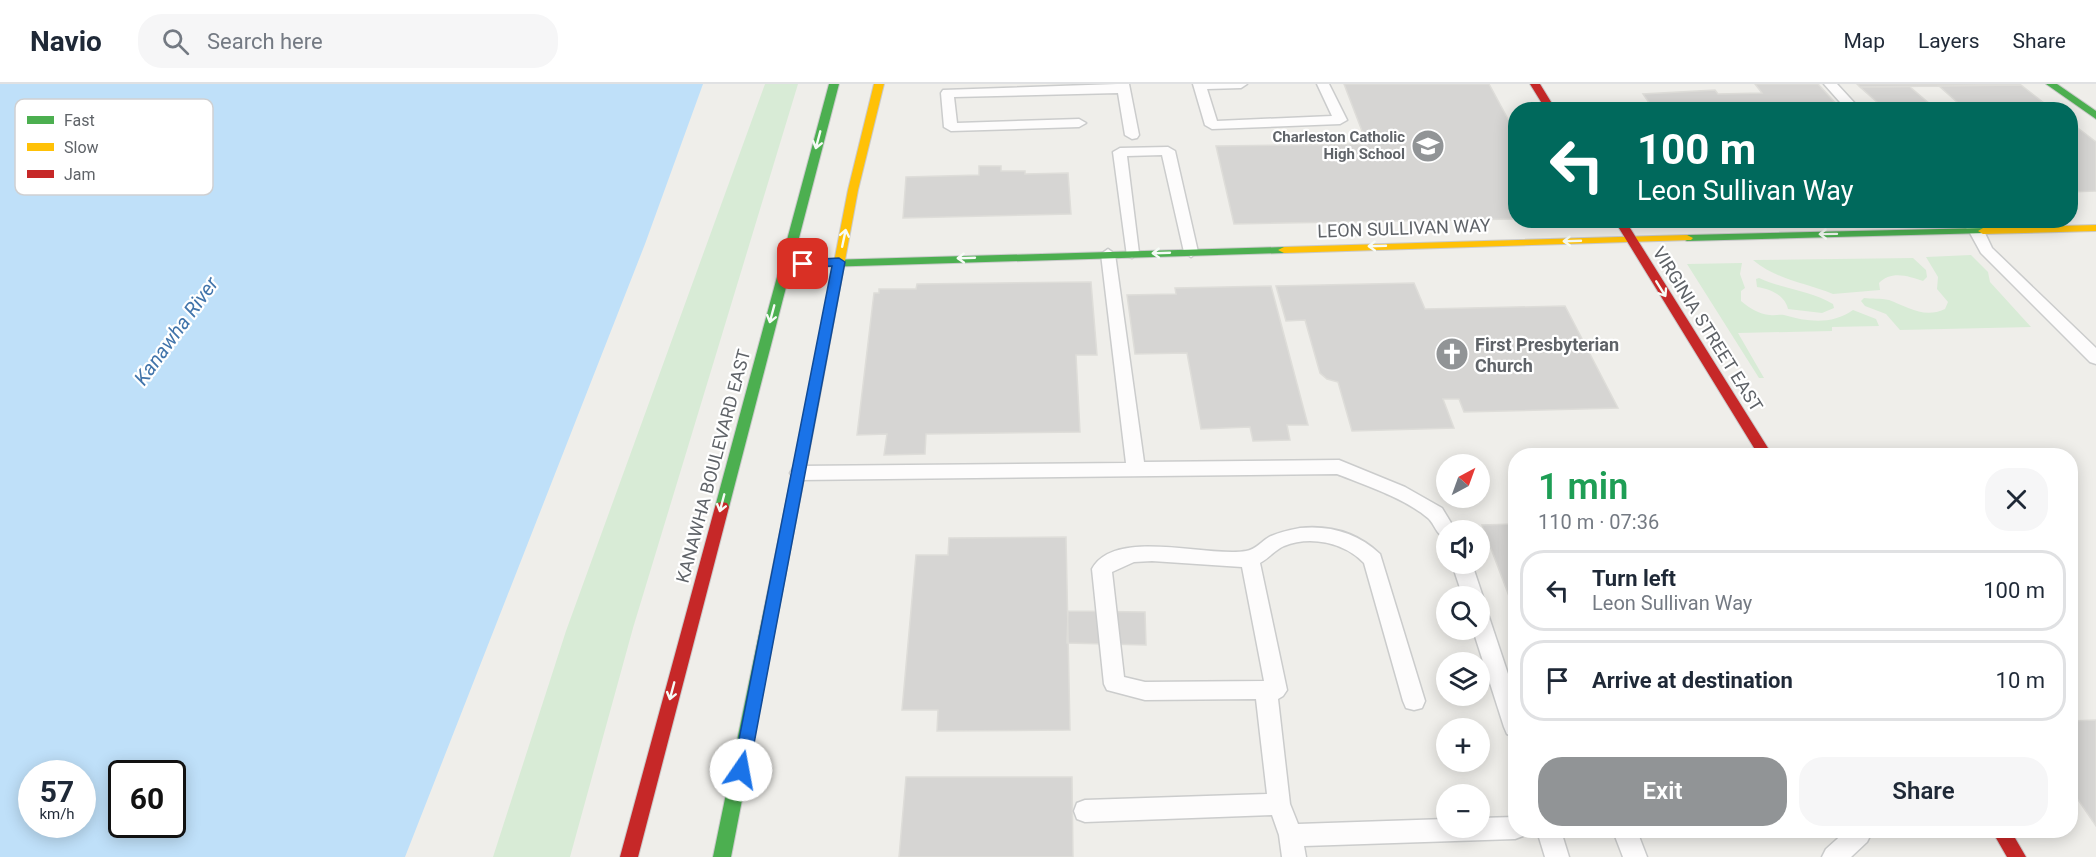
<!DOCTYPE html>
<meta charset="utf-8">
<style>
:root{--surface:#fff;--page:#f6f6f7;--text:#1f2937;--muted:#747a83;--line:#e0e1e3;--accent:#919496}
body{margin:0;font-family:Roboto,sans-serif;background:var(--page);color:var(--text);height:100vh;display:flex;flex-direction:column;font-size:22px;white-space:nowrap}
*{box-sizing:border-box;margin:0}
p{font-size:20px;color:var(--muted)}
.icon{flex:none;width:33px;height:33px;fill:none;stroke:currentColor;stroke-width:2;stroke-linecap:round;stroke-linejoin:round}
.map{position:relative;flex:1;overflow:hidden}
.details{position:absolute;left:1508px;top:364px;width:570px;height:390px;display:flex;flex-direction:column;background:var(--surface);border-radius:24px;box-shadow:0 3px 15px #0003}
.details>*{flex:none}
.top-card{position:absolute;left:1508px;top:18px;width:570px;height:126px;border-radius:24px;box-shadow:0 3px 15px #0003;background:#00695c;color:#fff;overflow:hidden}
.needle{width:39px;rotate:41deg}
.tools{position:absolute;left:1436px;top:370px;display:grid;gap:12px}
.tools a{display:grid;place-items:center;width:54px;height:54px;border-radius:50%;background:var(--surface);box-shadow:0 3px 15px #0003;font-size:30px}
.speed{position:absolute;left:18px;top:676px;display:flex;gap:12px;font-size:30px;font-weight:700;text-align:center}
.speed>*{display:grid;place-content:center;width:78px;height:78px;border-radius:50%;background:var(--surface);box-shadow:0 3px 15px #0003;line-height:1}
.speed small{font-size:15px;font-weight:400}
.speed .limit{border:3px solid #111;border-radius:9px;background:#fff;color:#111}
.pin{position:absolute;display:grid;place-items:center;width:51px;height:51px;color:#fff;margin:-26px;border-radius:12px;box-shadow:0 3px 9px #0006}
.me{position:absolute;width:66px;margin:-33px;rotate:12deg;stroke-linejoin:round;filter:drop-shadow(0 0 4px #0008)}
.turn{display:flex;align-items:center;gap:21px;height:126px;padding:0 30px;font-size:27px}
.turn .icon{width:78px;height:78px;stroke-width:2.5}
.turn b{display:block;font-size:42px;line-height:51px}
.round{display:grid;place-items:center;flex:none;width:63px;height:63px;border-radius:24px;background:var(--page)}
.head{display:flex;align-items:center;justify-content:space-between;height:102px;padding:0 30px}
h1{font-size:36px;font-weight:600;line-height:45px;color:#1e9e55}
.primary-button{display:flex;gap:12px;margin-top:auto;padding:12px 30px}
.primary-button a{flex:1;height:69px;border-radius:24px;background:var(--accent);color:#fff;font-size:24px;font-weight:600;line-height:69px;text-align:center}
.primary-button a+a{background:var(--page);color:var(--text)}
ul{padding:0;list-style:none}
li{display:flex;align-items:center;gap:18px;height:81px;margin:0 12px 9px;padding:0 18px;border:3px solid var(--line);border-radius:24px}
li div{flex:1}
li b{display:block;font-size:22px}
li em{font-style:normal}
header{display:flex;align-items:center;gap:36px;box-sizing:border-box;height:84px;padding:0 30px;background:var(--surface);border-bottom:2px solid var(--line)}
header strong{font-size:28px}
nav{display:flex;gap:33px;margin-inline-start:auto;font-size:21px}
.search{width:420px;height:54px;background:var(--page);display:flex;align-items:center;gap:15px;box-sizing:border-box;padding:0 21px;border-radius:24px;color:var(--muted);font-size:22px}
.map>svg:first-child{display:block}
</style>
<header>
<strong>Navio</strong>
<div class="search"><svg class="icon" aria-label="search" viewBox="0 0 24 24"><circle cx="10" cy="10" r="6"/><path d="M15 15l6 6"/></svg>Search here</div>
<nav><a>Map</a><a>Layers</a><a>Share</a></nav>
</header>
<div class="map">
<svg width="2096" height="773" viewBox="0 0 2096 773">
<rect width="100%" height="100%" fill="#efeeea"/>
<path fill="#d8ebd6" d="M765,0H798L633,544L570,773H493L566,547Z
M1971,171L1988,188L1990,198L2031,243L1900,246L1886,230L1865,222L1861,217L1864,214C1871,215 1881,214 1889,216C1908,223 1924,235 1945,225L1948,218L1937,205L1938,193L1926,173Z
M1913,174L1926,186L1927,193L1923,197C1909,192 1891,186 1879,199L1880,206L1833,210C1806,199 1777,196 1753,176Z
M1742,179L1740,190L1745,204L1741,207V217C1749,224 1759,230 1770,231C1775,232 1780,230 1784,231C1808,238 1832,241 1853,226L1876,235L1879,242L1832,243V247L1738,249L1764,294H1759L1687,180Z
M1759,194C1783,205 1812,207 1833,220L1834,224L1822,229L1788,225C1785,211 1770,205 1757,203L1756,195Z"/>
<path fill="#bfe0f9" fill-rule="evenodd" d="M0,0H703L645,160L405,773H0ZM32,690H82V741H32ZM122,690H172V741H122Z"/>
<path fill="#d6d5d3" stroke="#deddd9" stroke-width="1.5" d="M1344,0H1489L1515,48V135L1234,140L1216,62L1367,60Z
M1755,0H1818L1842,26H1654L1643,10L1715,6L1718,10L1762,9Z
M1857,0H2019L2021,1L1860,3Z
M2021,1L2053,26H1966L1939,2Z
M1860,3H1910L1937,26H1886Z
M2070,38L2096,58V107L2070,108Z
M979,82H1001V87H1025V90L1068,89L1071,130L903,134L906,93L979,91Z
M1091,198L1097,271H1076L1080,348L926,350L925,370L884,371L887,350L857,351L874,209H879V205H916L917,200Z
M1414,199L1425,225L1565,222L1618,324L1464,328L1459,315H1443L1454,344L1352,347L1338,298L1327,295L1320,289L1305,236L1286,237L1276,202Z
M1271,202L1308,341H1287L1290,356L1253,357L1250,343L1201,345L1187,269L1135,270L1127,211L1176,210L1175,204Z
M1515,440V528L1482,441Z
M1066,453L1070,646L937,647L938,626H902L916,471H948L949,454Z
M1068,527L1145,528L1146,561L1067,559Z
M2096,636V742L2070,704V637Z
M906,693H1072L1073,773H899Z"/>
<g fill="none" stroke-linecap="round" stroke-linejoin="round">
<g stroke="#cbcccc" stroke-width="3">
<path id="lane" d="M1117,0H1129L1139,51L1137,54L1132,55L1125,51L1118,9L954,13L957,39L1079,35L1086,39L1079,43L951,47L944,43L941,9L943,6Z
M1193,0H1247L1241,4L1207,5L1217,37L1332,32L1317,0H1329L1347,36L1340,40L1212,45L1205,41Z
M1824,0H1837L1861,26H1847Z
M1168,63L1175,67L1198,168L1191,173L1184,168L1162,71L1127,72L1139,169L1132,174L1127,172L1113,68L1120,64Z
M1960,136H1975L1984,147L1992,164L2096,264V280L2090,278L1981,169L1970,149Z
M1108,165L1115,170L1144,378L1339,376L1405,403L1442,424L1456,447H1446V454C1436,451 1435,440 1428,434C1404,414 1365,401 1337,390L799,396L793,394L790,389L793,384L799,382L1126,379L1101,170Z
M1300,444C1330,441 1358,449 1380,470L1425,617L1422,624L1414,626L1406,624L1403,617L1364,479C1345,459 1311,451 1284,462C1275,466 1269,474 1260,479L1287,606L1283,612L1278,615L1290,720L1298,740L1446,735V744H1479V734L1515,733V747H1525L1523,752L1515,755L1304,762L1306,773H1282L1279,751L1272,731L1085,738L1077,735L1074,727L1077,719L1085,716L1267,710L1256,615L1145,616L1107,606L1104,600L1092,485C1114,443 1209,474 1246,467C1255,466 1262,457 1269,453C1279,448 1290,446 1300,444ZM1152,477L1242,483L1264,597L1145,598L1124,593L1112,488L1134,478Z
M1452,480H1472L1483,513L1480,519L1479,513H1463Z
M1479,525L1486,527L1489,533L1515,611V653L1507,650L1504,643L1473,546H1479Z
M1537,747H1561L1569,773H1545Z
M1613,747H1637L1647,773H1623Z
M1846,747H1870L1871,750L1867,758L1851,773H1822L1826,765Z"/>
</g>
<g stroke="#cacacb" stroke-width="2">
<path id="fast" d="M829,0H839L793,177L1284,163L1290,166L1284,169L791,184L729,423L727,427H717L715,423Z
M2046,0H2057L2096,27V35Z
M1983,144L1987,145V149L1687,157L1681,154L1687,151Z
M813,313L819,317L731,773H713L807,317Z"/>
</g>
<g stroke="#cacacb" stroke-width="2">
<path id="slow" d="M874,0H884L858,106L819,317L813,321L807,317L848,106Z
M2096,141V147L1983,150L1978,147L1983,144Z
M1687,151L1693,154L1691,156L1284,169L1278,166L1284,163Z"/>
</g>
<g stroke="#cacacb" stroke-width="2">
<path id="jam" d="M1530,0H1540L1556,26H1546Z
M1614,136H1625L1773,372H1759Z
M722,418L727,419L729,423L638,773H620L715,423L717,419Z
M1992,747H2011L2026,773H2007Z"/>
</g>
<use href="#lane" fill="#fdfcfc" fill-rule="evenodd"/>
<use href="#fast" fill="#4caf50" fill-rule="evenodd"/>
<use href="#slow" fill="#ffc107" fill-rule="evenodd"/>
<use href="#jam" fill="#c62828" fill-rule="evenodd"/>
</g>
<defs><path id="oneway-shaft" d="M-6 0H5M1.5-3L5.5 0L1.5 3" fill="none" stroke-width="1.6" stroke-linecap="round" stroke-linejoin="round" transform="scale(1.5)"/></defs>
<g stroke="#f6fbf6">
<use href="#oneway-shaft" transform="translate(818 56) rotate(105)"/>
<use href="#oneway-shaft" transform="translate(1828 150) rotate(179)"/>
<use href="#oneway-shaft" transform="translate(844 154) rotate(-78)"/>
<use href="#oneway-shaft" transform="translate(1572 157) rotate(178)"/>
<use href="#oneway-shaft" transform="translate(1377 162) rotate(178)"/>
<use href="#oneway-shaft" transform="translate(1161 169) rotate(178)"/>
<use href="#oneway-shaft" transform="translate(966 174) rotate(178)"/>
<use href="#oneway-shaft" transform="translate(1661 205) rotate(58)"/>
<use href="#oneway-shaft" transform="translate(772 230) rotate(105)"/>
<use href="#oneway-shaft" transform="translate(722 419) rotate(105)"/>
<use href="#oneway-shaft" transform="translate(672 607) rotate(105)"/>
</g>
<path fill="#1a73e8" stroke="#114b97" stroke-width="1.5" d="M839,174L845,178L749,686L747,691L741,694L735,691L733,686L832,182L803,183L798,180L803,176Z"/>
<defs>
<g id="school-disc" transform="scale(1.725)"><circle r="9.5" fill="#919496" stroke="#fff"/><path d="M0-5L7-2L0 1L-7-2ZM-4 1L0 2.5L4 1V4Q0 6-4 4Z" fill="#fff"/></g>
<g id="church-disc" transform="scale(1.725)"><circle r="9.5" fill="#919496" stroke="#fff"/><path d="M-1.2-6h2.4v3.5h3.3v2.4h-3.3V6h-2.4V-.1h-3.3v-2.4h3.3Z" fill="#fff"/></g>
</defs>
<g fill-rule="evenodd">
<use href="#school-disc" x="1428" y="62"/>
<use href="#church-disc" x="1452" y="270"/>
</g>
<g text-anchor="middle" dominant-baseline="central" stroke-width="4.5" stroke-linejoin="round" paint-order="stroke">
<g font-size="15" font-weight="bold" fill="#5f6368" stroke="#fff" text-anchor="end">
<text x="1405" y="53">Charleston Catholic<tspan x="1405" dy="17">High School</tspan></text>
</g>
<g font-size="18" fill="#5f6368" stroke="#fff">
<text transform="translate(1404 144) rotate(-2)">LEON SULLIVAN WAY</text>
<text transform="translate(1708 245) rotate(58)">VIRGINIA STREET EAST</text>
<text transform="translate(713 382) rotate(-75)">KANAWHA BOULEVARD EAST</text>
</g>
<g font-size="18" font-weight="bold" fill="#5f6368" stroke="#fff" text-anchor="start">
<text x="1475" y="260">First Presbyterian<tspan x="1475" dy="21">Church</tspan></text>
</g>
<g font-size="20" font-style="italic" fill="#4174aa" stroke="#fff">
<text transform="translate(176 247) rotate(-54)">Kanawha River</text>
</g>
</g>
<rect x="15" y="15" width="198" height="96" rx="9" fill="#fff" stroke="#cfd0d2" stroke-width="1.5"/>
<rect x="27" y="32" width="27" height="8" fill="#4caf50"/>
<rect x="27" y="59" width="27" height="8" fill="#ffc107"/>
<rect x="27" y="86" width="27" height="8" fill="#c62828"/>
<g font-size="16" fill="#5f6368">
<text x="64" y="42">Fast</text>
<text x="64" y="69">Slow</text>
<text x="64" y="96">Jam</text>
</g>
</svg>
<div class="tools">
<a><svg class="needle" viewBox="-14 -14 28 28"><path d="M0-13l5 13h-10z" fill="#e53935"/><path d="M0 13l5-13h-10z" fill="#747a83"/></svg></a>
<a><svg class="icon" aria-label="sound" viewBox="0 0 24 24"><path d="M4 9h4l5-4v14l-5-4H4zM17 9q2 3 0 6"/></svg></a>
<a><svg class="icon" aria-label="search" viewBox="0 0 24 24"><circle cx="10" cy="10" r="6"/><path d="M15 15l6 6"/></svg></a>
<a><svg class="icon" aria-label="layers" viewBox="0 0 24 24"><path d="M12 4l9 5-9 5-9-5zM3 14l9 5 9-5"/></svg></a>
<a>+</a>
<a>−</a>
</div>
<div class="speed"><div>57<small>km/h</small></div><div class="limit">60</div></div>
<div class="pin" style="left:803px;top:180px;background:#d93025"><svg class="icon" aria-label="arrive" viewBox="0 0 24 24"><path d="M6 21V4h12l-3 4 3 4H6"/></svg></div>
<svg class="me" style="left:741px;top:686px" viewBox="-20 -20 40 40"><circle r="19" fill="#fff"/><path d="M0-13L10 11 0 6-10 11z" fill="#1a73e8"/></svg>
<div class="top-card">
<div class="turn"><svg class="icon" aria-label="left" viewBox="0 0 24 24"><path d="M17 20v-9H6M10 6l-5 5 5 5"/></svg><div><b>100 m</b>Leon Sullivan Way</div></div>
</div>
<section class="details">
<div class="head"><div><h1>1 min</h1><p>110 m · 07:36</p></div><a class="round"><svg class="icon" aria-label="close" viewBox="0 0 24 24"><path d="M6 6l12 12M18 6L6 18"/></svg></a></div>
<ul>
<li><svg class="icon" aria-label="left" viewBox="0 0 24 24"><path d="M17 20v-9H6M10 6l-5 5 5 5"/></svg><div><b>Turn left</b><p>Leon Sullivan Way</p></div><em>100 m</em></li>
<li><svg class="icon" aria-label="arrive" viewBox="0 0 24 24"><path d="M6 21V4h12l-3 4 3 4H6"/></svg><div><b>Arrive at destination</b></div><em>10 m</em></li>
</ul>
<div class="primary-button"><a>Exit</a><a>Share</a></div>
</section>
</div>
